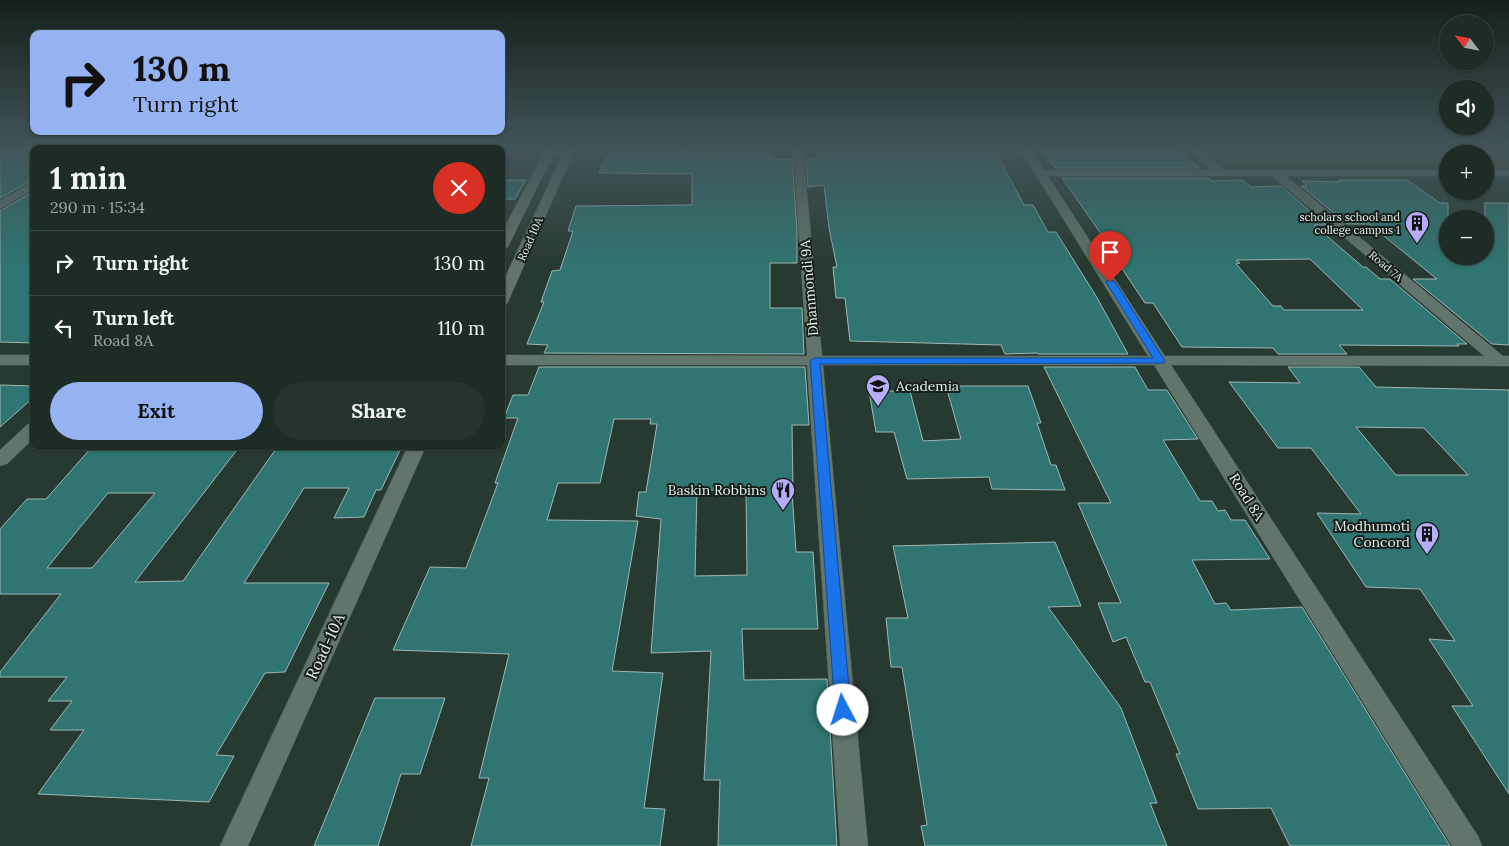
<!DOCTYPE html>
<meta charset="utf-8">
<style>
:root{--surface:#1d2c25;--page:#25342d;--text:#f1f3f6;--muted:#a0a7a7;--line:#3b4842;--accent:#95b2f1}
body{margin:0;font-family:Lora,serif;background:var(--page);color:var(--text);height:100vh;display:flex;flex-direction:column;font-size:19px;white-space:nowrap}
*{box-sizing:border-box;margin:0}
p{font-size:16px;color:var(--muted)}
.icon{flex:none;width:28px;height:28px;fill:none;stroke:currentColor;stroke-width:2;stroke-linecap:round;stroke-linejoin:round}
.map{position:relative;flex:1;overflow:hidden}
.details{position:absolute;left:30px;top:145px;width:475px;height:305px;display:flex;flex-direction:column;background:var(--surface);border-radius:10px;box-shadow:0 1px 4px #0004,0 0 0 1px var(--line)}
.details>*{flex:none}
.hud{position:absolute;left:30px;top:30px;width:475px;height:105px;border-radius:10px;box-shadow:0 1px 4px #0004,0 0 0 1px var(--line);background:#95b2f1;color:#111;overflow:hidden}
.needle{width:32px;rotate:302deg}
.buttons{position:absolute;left:1439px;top:15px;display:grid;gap:10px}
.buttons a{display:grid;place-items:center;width:55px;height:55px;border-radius:50%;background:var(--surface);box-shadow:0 1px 4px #0004,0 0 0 1px var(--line);font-size:25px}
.pin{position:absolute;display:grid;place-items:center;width:42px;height:42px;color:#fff;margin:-51px -21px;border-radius:50% 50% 50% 0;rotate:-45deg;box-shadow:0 0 5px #0007}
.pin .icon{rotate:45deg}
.me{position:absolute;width:55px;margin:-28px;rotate:355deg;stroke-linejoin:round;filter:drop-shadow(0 0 4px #0008)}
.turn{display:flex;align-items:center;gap:18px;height:105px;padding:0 20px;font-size:22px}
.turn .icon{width:65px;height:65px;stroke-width:2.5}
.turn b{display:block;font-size:35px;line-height:42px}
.round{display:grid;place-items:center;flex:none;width:52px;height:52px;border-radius:26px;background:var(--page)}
.head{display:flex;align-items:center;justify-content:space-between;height:85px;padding:0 20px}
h1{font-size:30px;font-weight:800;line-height:38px}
.cta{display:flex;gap:10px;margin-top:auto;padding:10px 20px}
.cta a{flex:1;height:58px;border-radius:30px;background:var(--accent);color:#111;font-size:20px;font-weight:800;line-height:58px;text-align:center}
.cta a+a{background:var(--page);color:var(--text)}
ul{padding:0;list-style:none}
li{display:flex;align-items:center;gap:15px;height:65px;padding:0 20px;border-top:1px solid var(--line)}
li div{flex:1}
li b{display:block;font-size:19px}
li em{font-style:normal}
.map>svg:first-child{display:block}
</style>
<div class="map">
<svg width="1509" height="846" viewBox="0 0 1509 846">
<rect width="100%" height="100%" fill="#273a31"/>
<path fill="#434814" d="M1202,149H1509V171L1485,168V154H1448L1447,165L1244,167L1219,161Z"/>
<path fill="#307571" stroke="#9eb7b5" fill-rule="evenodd" d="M627,149H686L685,155L771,153V159H792L797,230V263H770V308H802L804,354L544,353L548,345L527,344L544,302H541L552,271L560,270L573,231H568L576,206L692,205V174L599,173L607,155H625Z
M818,149H994L1024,205H1033L1048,232H1056L1096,296L1128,354H1038L1037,353L1005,354L1001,345L850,341L845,298H836L833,267H837L829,228L824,185L808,187L806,159L820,158Z
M0,151H34V179L0,198Z
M1043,151L1182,152L1199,168H1055Z
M1062,178H1208L1211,181L1242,180L1251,187L1281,186L1326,225H1314L1363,267H1366L1380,279H1390L1467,344H1457L1459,346L1339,345L1347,354H1278L1273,348L1182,347L1153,303H1145L1121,267H1124ZM1310,259L1363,310H1284L1281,306H1273L1236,264L1240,263L1236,260Z
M501,180H526L515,199H501Z
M1339,180H1407L1440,203H1448V256H1485V203H1509V345L1492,344L1413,279H1437L1369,224H1347L1301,186H1307L1302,181L1341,182Z
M34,191V343L0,342V211Z
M539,367H805L809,425H792L793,491H792L796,552H813L818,629H742L744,680L827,679L837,846H718L720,780H704L711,651L651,653L661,519L636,516L639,492H646L657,424H650L651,419H614L600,483H558L547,520L638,521L612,671L663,673L644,808L665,809L660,846H471L489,778H479L509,654L393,650L430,567L466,568L498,483H495L518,418H504L513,395H528ZM697,490H746L747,575L695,576Z
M1044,367H1135L1148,390H1167L1198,439L1163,440L1200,501H1212L1218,511L1225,510L1231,520H1245L1270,559L1192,560L1215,604L1226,603L1231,610L1302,607L1450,846H1290L1271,808L1198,809L1176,754H1180L1150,682H1145L1126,637L1113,642L1098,603H1121L1078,503H1111Z
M1288,367H1359L1376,387L1509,390V794L1452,706H1473L1429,639L1455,641L1420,589L1366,587L1317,513L1361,514L1311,448H1278L1229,382L1300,383ZM1356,427L1424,428L1468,475H1396Z
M0,385L34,386V397L0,427Z
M946,386H1028L1041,423H1037L1051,465H1056L1065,490L992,489L989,477L907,479L894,432H876L869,391H910L923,441L961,439Z
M240,446L135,582L183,581L278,446H402L381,490H376L364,517L334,518L349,488H304L244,583H329L285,672L265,673L216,755L234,756L209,802L38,794L84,730H50L72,701H48L67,677H0V672L61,594H0V529L27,499H46L92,447ZM108,493H155L92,568H47Z
M1055,542L1081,606L1048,607L1121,708L1157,803H1150L1167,846H925L921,826L927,825L902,667H891L886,618H908L893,546Z
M375,698H445L420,774H401L378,846H314Z"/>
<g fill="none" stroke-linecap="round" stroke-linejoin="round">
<g stroke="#46574f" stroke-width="1">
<path id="street" d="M546,149H556L508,247L501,251V234Z
M565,149H575L508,302L506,305L501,306V286Z
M793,149H803L822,356H1148L1020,149H1030L1044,170H1210L1189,149H1200L1223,170H1448V176H1286L1503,356H1509V366L1171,365L1478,836L1482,846H1452L1154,365H823L868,846H840L807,365H501V355L807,356ZM1048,176H1272L1484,356H1165Z
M1485,170H1509V176H1485Z
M34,181V189L0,209V200Z
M0,355H34V365H0Z
M34,422V438L7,464L0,466V450L28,424Z
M408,446H426L248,846H220Z"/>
</g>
<use href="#street" fill="#61756c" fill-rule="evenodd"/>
</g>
<linearGradient id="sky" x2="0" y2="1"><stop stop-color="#15201b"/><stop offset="0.56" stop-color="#41555a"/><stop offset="1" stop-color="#41555a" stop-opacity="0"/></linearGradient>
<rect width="1509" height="267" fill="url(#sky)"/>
<path fill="#1a73e8" stroke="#114b97" d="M1107,280H1110L1115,282L1165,361L1164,363L820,364L851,710L849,715L843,717L837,715L835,710L810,361L815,358H1153L1106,282Z"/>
<defs>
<g id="building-pin" transform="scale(1.25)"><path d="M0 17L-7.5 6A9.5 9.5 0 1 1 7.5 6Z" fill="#b6acf8" stroke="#171f1b"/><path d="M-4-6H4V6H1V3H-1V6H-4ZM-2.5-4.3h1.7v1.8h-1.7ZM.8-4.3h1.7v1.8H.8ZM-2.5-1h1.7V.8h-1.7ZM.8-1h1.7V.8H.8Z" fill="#111"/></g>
<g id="school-pin" transform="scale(1.25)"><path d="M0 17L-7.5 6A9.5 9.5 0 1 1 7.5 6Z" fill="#b6acf8" stroke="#171f1b"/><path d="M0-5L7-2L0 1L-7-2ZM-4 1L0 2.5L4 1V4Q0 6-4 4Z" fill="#111"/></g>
<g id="restaurant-pin" transform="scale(1.25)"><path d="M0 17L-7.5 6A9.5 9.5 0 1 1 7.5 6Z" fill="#b6acf8" stroke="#171f1b"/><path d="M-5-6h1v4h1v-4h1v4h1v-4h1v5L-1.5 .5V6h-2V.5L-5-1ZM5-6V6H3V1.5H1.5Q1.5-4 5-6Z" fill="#111"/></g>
</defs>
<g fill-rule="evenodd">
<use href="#building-pin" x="1417" y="223"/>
<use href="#school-pin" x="878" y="386"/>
<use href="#restaurant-pin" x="783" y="490"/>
<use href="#building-pin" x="1427" y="534"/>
</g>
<g text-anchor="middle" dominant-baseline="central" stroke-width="4" stroke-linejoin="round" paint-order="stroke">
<g font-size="11" fill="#e4f0ea" stroke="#171f1b" text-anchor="end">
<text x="1400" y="217">scholars school and<tspan x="1400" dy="13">college campus 1</tspan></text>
</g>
<g font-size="11" fill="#e4f0ea" stroke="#171f1b">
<text transform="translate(530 239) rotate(-66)">Road 10A</text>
<text transform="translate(1386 266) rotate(40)">Road 7A</text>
</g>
<g font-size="14" fill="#e4f0ea" stroke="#171f1b">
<text transform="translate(809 288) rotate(-95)">Dhanmondi 9A</text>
<text transform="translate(1247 497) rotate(58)">Road 8A</text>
</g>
<g font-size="14" fill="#e4f0ea" stroke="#171f1b" text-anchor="end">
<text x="896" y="386" text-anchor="start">Academia</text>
<text x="766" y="490">Baskin Robbins</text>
<text x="1410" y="526">Modhumoti<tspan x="1410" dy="16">Concord</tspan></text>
</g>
<g font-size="16" fill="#e4f0ea" stroke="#171f1b">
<text transform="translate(325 646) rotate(-65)">Road-10A</text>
</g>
</g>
</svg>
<div class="buttons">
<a><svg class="needle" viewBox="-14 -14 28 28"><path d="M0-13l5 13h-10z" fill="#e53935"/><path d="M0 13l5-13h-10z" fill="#a0a7a7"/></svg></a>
<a><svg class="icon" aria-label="sound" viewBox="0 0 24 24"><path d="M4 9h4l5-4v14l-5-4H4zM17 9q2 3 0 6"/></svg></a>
<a>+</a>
<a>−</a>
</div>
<div class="pin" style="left:1110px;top:282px;background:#d93025"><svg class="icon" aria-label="arrive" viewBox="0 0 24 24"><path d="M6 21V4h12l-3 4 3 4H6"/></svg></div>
<svg class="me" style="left:843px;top:710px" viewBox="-20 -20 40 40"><circle r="19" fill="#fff"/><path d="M0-13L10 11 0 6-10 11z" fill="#1a73e8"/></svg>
<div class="hud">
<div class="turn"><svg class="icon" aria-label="right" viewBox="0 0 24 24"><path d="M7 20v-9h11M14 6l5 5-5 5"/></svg><div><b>130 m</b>Turn right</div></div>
</div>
<section class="details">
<div class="head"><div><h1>1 min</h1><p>290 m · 15:34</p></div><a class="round" style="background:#d93025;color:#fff"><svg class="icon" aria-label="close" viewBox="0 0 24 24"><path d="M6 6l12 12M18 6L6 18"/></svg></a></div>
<ul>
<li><svg class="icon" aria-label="right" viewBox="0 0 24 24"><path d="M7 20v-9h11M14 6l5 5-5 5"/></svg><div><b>Turn right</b></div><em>130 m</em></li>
<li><svg class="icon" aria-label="left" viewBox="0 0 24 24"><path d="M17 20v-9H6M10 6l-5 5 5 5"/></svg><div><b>Turn left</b><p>Road 8A</p></div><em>110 m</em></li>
</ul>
<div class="cta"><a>Exit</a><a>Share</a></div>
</section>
</div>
